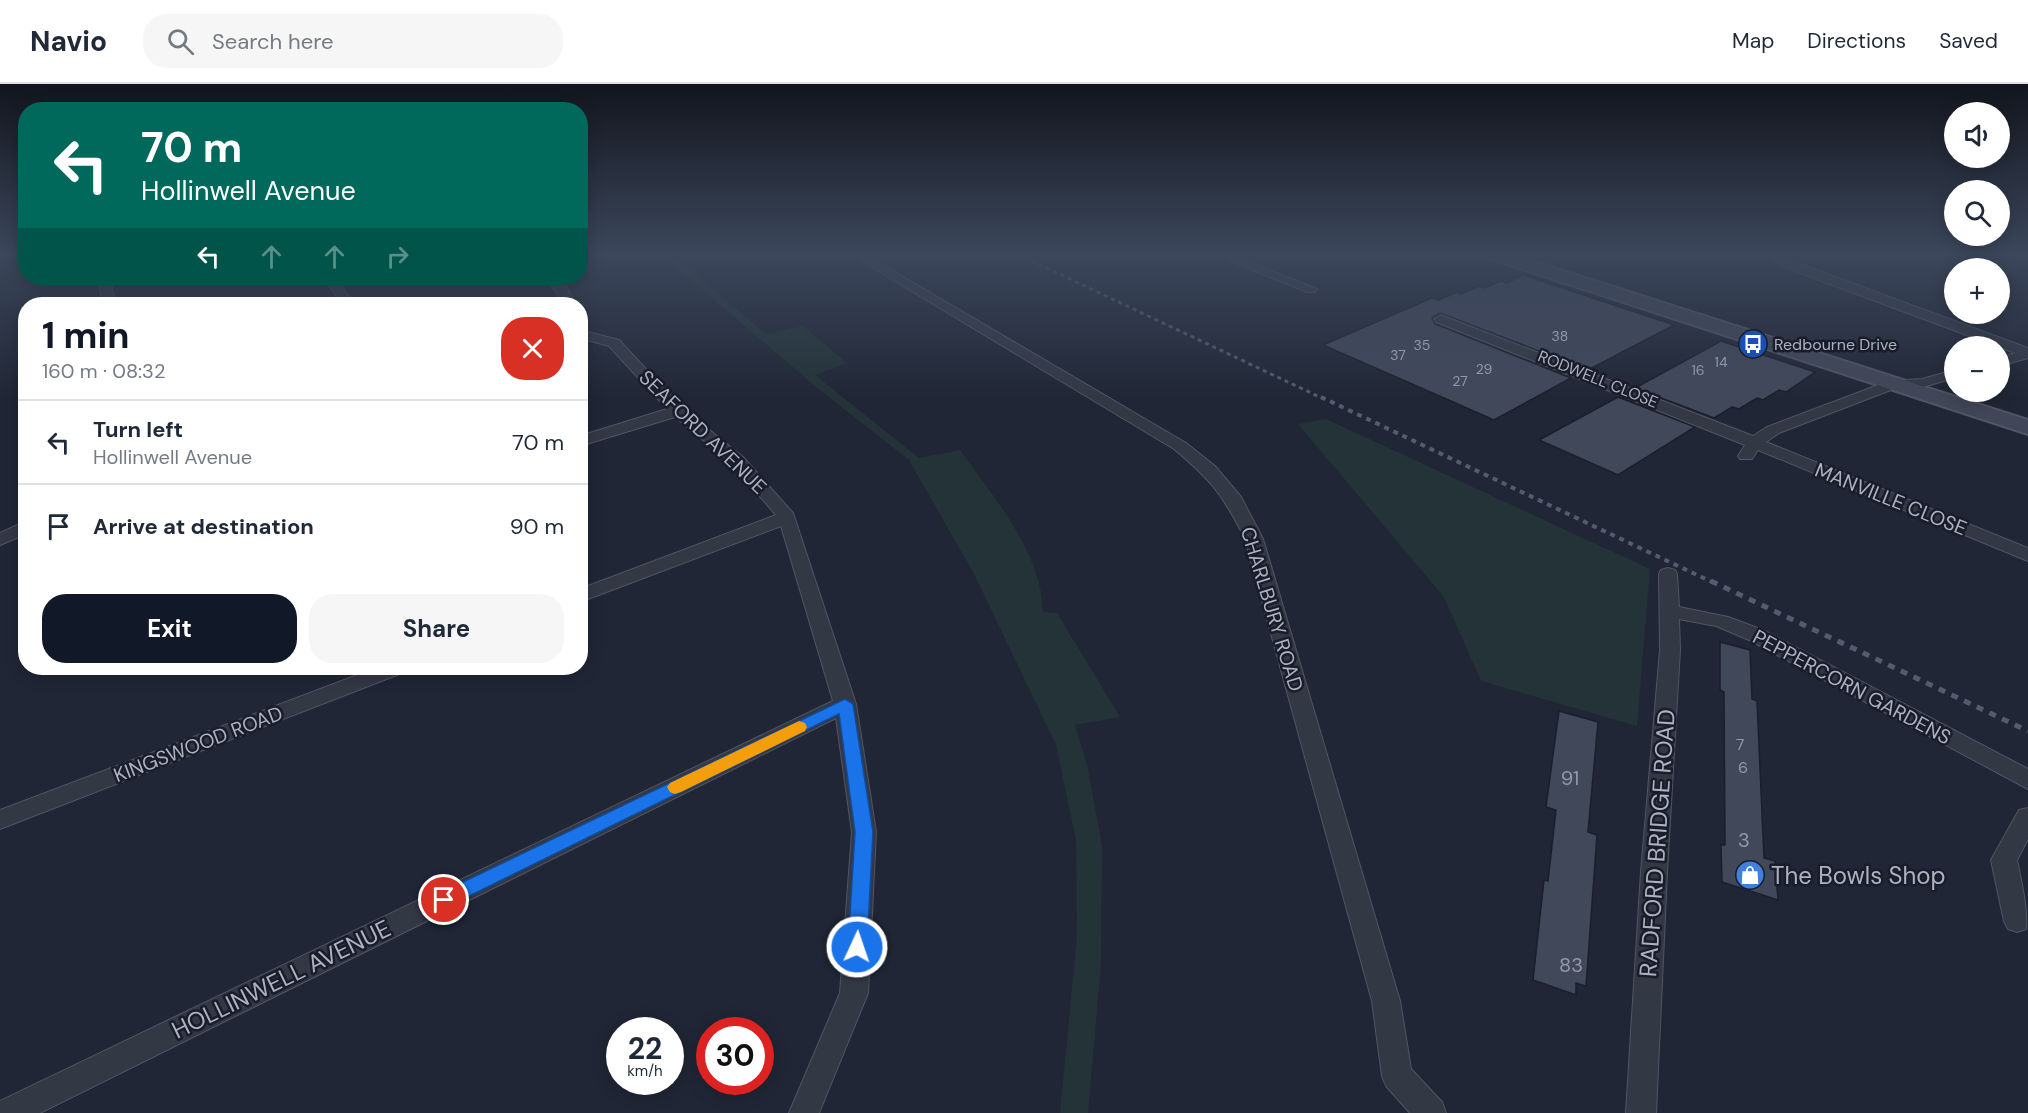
<!DOCTYPE html>
<meta charset="utf-8">
<style>
:root{--surface:#fff;--page:#f6f6f7;--text:#1f2937;--muted:#747a83;--line:#e0e1e3;--accent:#111827}
body{margin:0;font-family:"DM Sans",sans-serif;background:var(--page);color:var(--text);height:100vh;display:flex;flex-direction:column;font-size:22px;white-space:nowrap}
*{box-sizing:border-box;margin:0}
p{font-size:20px;color:var(--muted)}
.icon{flex:none;width:33px;height:33px;fill:none;stroke:currentColor;stroke-width:2;stroke-linecap:round;stroke-linejoin:round}
.map{position:relative;flex:1;overflow:hidden}
.panel{position:absolute;left:18px;top:213px;width:570px;height:378px;display:flex;flex-direction:column;background:var(--surface);border-radius:24px;box-shadow:0 3px 15px #0003}
.panel>*{flex:none}
.guide{position:absolute;left:18px;top:18px;width:570px;height:183px;border-radius:24px;box-shadow:0 3px 15px #0003;background:#00695c;color:#fff;overflow:hidden}
.fabs{position:absolute;left:1944px;top:18px;display:grid;gap:12px}
.fabs a{display:grid;place-items:center;width:66px;height:66px;border-radius:50%;background:var(--surface);box-shadow:0 3px 15px #0003;font-size:30px}
.speed{position:absolute;left:606px;top:933px;display:flex;gap:12px;font-size:30px;font-weight:700;text-align:center}
.speed>*{display:grid;place-content:center;width:78px;height:78px;border-radius:50%;background:var(--surface);box-shadow:0 3px 15px #0003;line-height:1}
.speed small{font-size:15px;font-weight:400}
.speed .limit{border:9px solid #d22;background:#fff;color:#111}
.pin{position:absolute;display:grid;place-items:center;width:51px;height:51px;color:#fff;margin:-26px;border:3px solid #fff;border-radius:50%;box-shadow:0 2px 6px #0007}
.me{position:absolute;width:66px;margin:-33px;rotate:3deg;stroke-linejoin:round;filter:drop-shadow(0 0 4px #0008)}
.turn{display:flex;align-items:center;gap:21px;height:126px;padding:0 24px;font-size:27px}
.turn .icon{width:78px;height:78px;stroke-width:2.5}
.turn b{display:block;font-size:42px;line-height:51px}
.lanes{display:flex;align-items:center;height:57px;padding:0 24px;background:#0003;justify-content:center;gap:30px;direction:ltr}
.lanes .off{opacity:.35}
.round{display:grid;place-items:center;flex:none;width:63px;height:63px;border-radius:24px;background:var(--page)}
.overview{display:flex;align-items:center;justify-content:space-between;height:102px;padding:0 24px}
h1{font-size:36px;font-weight:700;line-height:45px;color:var(--accent)}
.button{display:flex;gap:12px;margin-top:auto;padding:12px 24px}
.button a{flex:1;height:69px;border-radius:24px;background:var(--accent);color:#fff;font-size:24px;font-weight:700;line-height:69px;text-align:center}
.button a+a{background:var(--page);color:var(--text)}
ul{padding:0;list-style:none}
li{display:flex;align-items:center;gap:18px;height:84px;padding:0 24px;border-top:2px solid var(--line)}
li div{flex:1}
li b{display:block;font-size:22px}
li em{font-style:normal}
header{display:flex;align-items:center;gap:36px;box-sizing:border-box;height:84px;padding:0 30px;background:var(--surface);border-bottom:2px solid var(--line)}
header strong{font-size:28px}
nav{display:flex;gap:33px;margin-inline-start:auto;font-size:21px}
.search{width:420px;height:54px;background:var(--page);display:flex;align-items:center;gap:15px;box-sizing:border-box;padding:0 21px;border-radius:24px;color:var(--muted);font-size:22px}
.map>svg:first-child{display:block}
</style>
<header>
<strong>Navio</strong>
<div class="search"><svg class="icon" aria-label="search" viewBox="0 0 24 24"><circle cx="10" cy="10" r="6"/><path d="M15 15l6 6"/></svg>Search here</div>
<nav><a>Map</a><a>Directions</a><a>Saved</a></nav>
</header>
<div class="map">
<svg width="2028" height="1029" viewBox="0 0 2028 1029">
<rect width="100%" height="100%" fill="#202635"/>
<path fill="#233337" d="M660,170H671L766,250L803,242L847,279L815,291L919,374L960,366C993,412 1042,469 1043,528L1057,529L1120,633L1075,641L1087,680L1102,761L1101,880L1088,1029H1060L1077,852L1076,756L1056,661L974,490L909,376L821,307Z
M1326,335L1650,485L1637,642L1481,597L1444,513L1298,340Z"/>
<path fill="#41485a" stroke="#1b1f2c" stroke-width="1.5" d="M1523,191L1674,241L1588,286L1440,229L1432,234L1435,240L1571,294L1494,336L1323,261L1432,214L1439,216L1457,208L1461,210L1479,202L1484,204L1501,197L1507,199Z
M1721,257L1815,288L1786,308L1779,306L1763,316L1757,314L1739,325L1732,323L1714,334L1635,304Z
M1618,313L1695,343L1618,391L1539,356Z
M1720,558L1750,566L1752,615L1757,617L1764,774L1775,777L1778,816L1722,798L1721,761H1725L1724,608L1720,606Z
M1559,627L1598,638L1588,748L1597,751L1586,902L1576,899V911L1533,896L1544,796L1548,797L1556,726L1546,723Z"/>
<g fill="none" stroke-linecap="round" stroke-linejoin="round">
<g stroke="#515564" stroke-width="2">
<path id="street" d="M850,170H864L1186,359L1215,382L1241,413L1263,455L1400,917L1411,985L1442,1018L1446,1029H1410L1386,1002L1382,992L1372,917L1245,455C1224,412 1211,396 1174,365Z
M1213,170H1229L1317,205L1315,208H1307Z
M1770,170H1784L1792,177L2028,264V274L2000,282V274L2015,269L1784,183L1771,174Z
M1980,170H1993L1978,184H1966Z
M2015,170H2028V175L2017,173Z
M98,194H110L115,220H103Z
M325,194H337L353,220H341Z
M545,194H558L567,204L575,220H563L555,206Z
M1441,231L1753,352L1767,343L1889,297L1922,295L1954,286V294L1923,303L1896,304L1779,349L1766,358L2028,464V477L1758,366L1752,375H1740L1738,372L1745,361L1436,238L1434,235Z
M580,246L619,256L682,324L743,373L793,429L856,620L876,748L868,909L819,1029H789L840,909L852,748L836,634L40,1029H0V1017L833,617L781,442L580,518V505L776,431L731,379L675,333L580,362V352L667,325L609,262L580,254Z
M26,437V450L0,461V449Z
M1668,484L1675,486L1677,490L1679,523L1728,533L1763,546L2028,685V705L1749,556L1716,542L1679,535L1680,566L1667,788L1656,1029H1626L1641,788L1660,566L1659,490L1661,486Z
M376,584H406L402,589L0,745V726Z
M2028,724V755L2017,776C2021,796 2028,825 2026,845L2017,848L2008,845L2004,837L1991,776L2019,726Z"/>
</g>
<g stroke="#515564" stroke-width="4">
<path id="secondary" d="M1485,170H1511L2028,336V350L1488,174Z"/>
</g>
<use href="#street" fill="#333845" fill-rule="evenodd"/>
<use href="#secondary" fill="#414758" fill-rule="evenodd"/>
<path stroke="#555b6c" stroke-width="3" stroke-dasharray="4 4" stroke-linecap="butt" d="M1017,170L1324,315"/>
<path stroke="#555b6c" stroke-width="4" stroke-dasharray="5 5" stroke-linecap="butt" d="M1321,313L1714,499"/>
<path stroke="#555b6c" stroke-width="5" stroke-dasharray="7 7" stroke-linecap="butt" d="M1711,497L2028,647"/>
</g>
<linearGradient id="sky" x2="0" y2="1"><stop stop-color="#12151d"/><stop offset="0.54" stop-color="#3c475c"/><stop offset="1" stop-color="#3c475c" stop-opacity="0"/></linearGradient>
<rect width="2028" height="314" fill="url(#sky)"/>
<path fill="#1a73e8" stroke="#114b97" stroke-width="1.5" d="M845,615L853,620L873,748L867,863L864,868L857,871L850,868L848,863L855,748L839,630L451,821L444,823L438,821L435,816L438,810Z"/>
<path fill="#f59e0b" d="M799,637L805,639L807,643L805,647L681,708L675,710L670,708L667,703L670,699Z"/>
<defs>
<g id="bus-disc" transform="scale(1.5)"><circle r="9.5" fill="#1a4fb4" stroke="#191d2a"/><path d="M-5-6H5V4H4V6H2V4H-2V6H-4V4H-5ZM-3.5-4V0h7V-4ZM-3.5 1.2v1.5H-2V1.2ZM2 1.2v1.5H3.5V1.2Z" fill="#fff"/></g>
<g id="shop-disc" transform="scale(1.5)"><circle r="9.5" fill="#3f7fe0" stroke="#191d2a"/><path d="M-5-2.5h2.3a2.7 3.5 0 0 1 5.4 0H5L5.5 6h-11ZM-1.5-2.5h3a1.5 2.3 0 0 0-3 0Z" fill="#fff"/></g>
</defs>
<g fill-rule="evenodd">
<use href="#bus-disc" x="1753" y="260"/>
<use href="#shop-disc" x="1750" y="791"/>
</g>
<g text-anchor="middle" dominant-baseline="central" stroke-width="5" stroke-linejoin="round" paint-order="stroke">
<g font-size="14" fill="#9298a9">
<text x="1560" y="252">38</text>
<text x="1422" y="261">35</text>
<text x="1398" y="271">37</text>
<text x="1721" y="278">14</text>
<text x="1484" y="285">29</text>
<text x="1698" y="286">16</text>
<text x="1460" y="297">27</text>
</g>
<g font-size="16" fill="#adb2c3" stroke="#191d2a" text-anchor="start">
<text x="1774" y="260">Redbourne Drive</text>
</g>
<g font-size="16" fill="#adb2c3" stroke="#191d2a">
<text transform="translate(1598 295) rotate(22)">RODWELL CLOSE</text>
</g>
<g font-size="16" fill="#9298a9">
<text x="1740" y="660">7</text>
<text x="1743" y="683">6</text>
</g>
<g font-size="20" fill="#adb2c3" stroke="#191d2a">
<text transform="translate(703 348) rotate(44)">SEAFORD AVENUE</text>
<text transform="translate(1891 415) rotate(22)">MANVILLE CLOSE</text>
<text transform="translate(1272 525) rotate(73)">CHARLBURY ROAD</text>
<text transform="translate(1852 603) rotate(28)">PEPPERCORN GARDENS</text>
<text transform="translate(198 660) rotate(-21)">KINGSWOOD ROAD</text>
</g>
<g font-size="20" fill="#9298a9">
<text x="1570" y="694">91</text>
<text x="1744" y="756">3</text>
<text x="1571" y="881">83</text>
</g>
<g font-size="24" fill="#adb2c3" stroke="#191d2a">
<text transform="translate(1657 759) rotate(-86)">RADFORD BRIDGE ROAD</text>
<text transform="translate(281 895) rotate(-26)">HOLLINWELL AVENUE</text>
</g>
<g font-size="24" fill="#adb2c3" stroke="#191d2a" text-anchor="start">
<text x="1771" y="791">The Bowls Shop</text>
</g>
</g>
</svg>
<div class="fabs">
<a><svg class="icon" aria-label="sound" viewBox="0 0 24 24"><path d="M4 9h4l5-4v14l-5-4H4zM17 9q2 3 0 6"/></svg></a>
<a><svg class="icon" aria-label="search" viewBox="0 0 24 24"><circle cx="10" cy="10" r="6"/><path d="M15 15l6 6"/></svg></a>
<a>+</a>
<a>−</a>
</div>
<div class="speed"><div>22<small>km/h</small></div><div class="limit">30</div></div>
<div class="pin" style="left:444px;top:816px;background:#d93025"><svg class="icon" aria-label="arrive" viewBox="0 0 24 24"><path d="M6 21V4h12l-3 4 3 4H6"/></svg></div>
<svg class="me" style="left:857px;top:863px" viewBox="-20 -20 40 40"><circle r="17" fill="#1a73e8" stroke="#fff" stroke-width="3"/><path d="M0-11L8 9 0 5-8 9z" fill="#fff"/></svg>
<div class="guide">
<div class="turn"><svg class="icon" aria-label="left" viewBox="0 0 24 24"><path d="M17 20v-9H6M10 6l-5 5 5 5"/></svg><div><b>70 m</b>Hollinwell Avenue</div></div>
<div class="lanes"><svg class="icon" aria-label="left" viewBox="0 0 24 24"><path d="M17 20v-9H6M10 6l-5 5 5 5"/></svg><svg class="icon off" aria-label="ahead" viewBox="0 0 24 24"><path d="M12 20V5M6 11l6-6 6 6"/></svg><svg class="icon off" aria-label="ahead" viewBox="0 0 24 24"><path d="M12 20V5M6 11l6-6 6 6"/></svg><svg class="icon off" aria-label="right" viewBox="0 0 24 24"><path d="M7 20v-9h11M14 6l5 5-5 5"/></svg></div>
</div>
<section class="panel">
<div class="overview"><div><h1>1 min</h1><p>160 m · 08:32</p></div><a class="round" style="background:#d93025;color:#fff"><svg class="icon" aria-label="close" viewBox="0 0 24 24"><path d="M6 6l12 12M18 6L6 18"/></svg></a></div>
<ul>
<li><svg class="icon" aria-label="left" viewBox="0 0 24 24"><path d="M17 20v-9H6M10 6l-5 5 5 5"/></svg><div><b>Turn left</b><p>Hollinwell Avenue</p></div><em>70 m</em></li>
<li><svg class="icon" aria-label="arrive" viewBox="0 0 24 24"><path d="M6 21V4h12l-3 4 3 4H6"/></svg><div><b>Arrive at destination</b></div><em>90 m</em></li>
</ul>
<div class="button"><a>Exit</a><a>Share</a></div>
</section>
</div>
